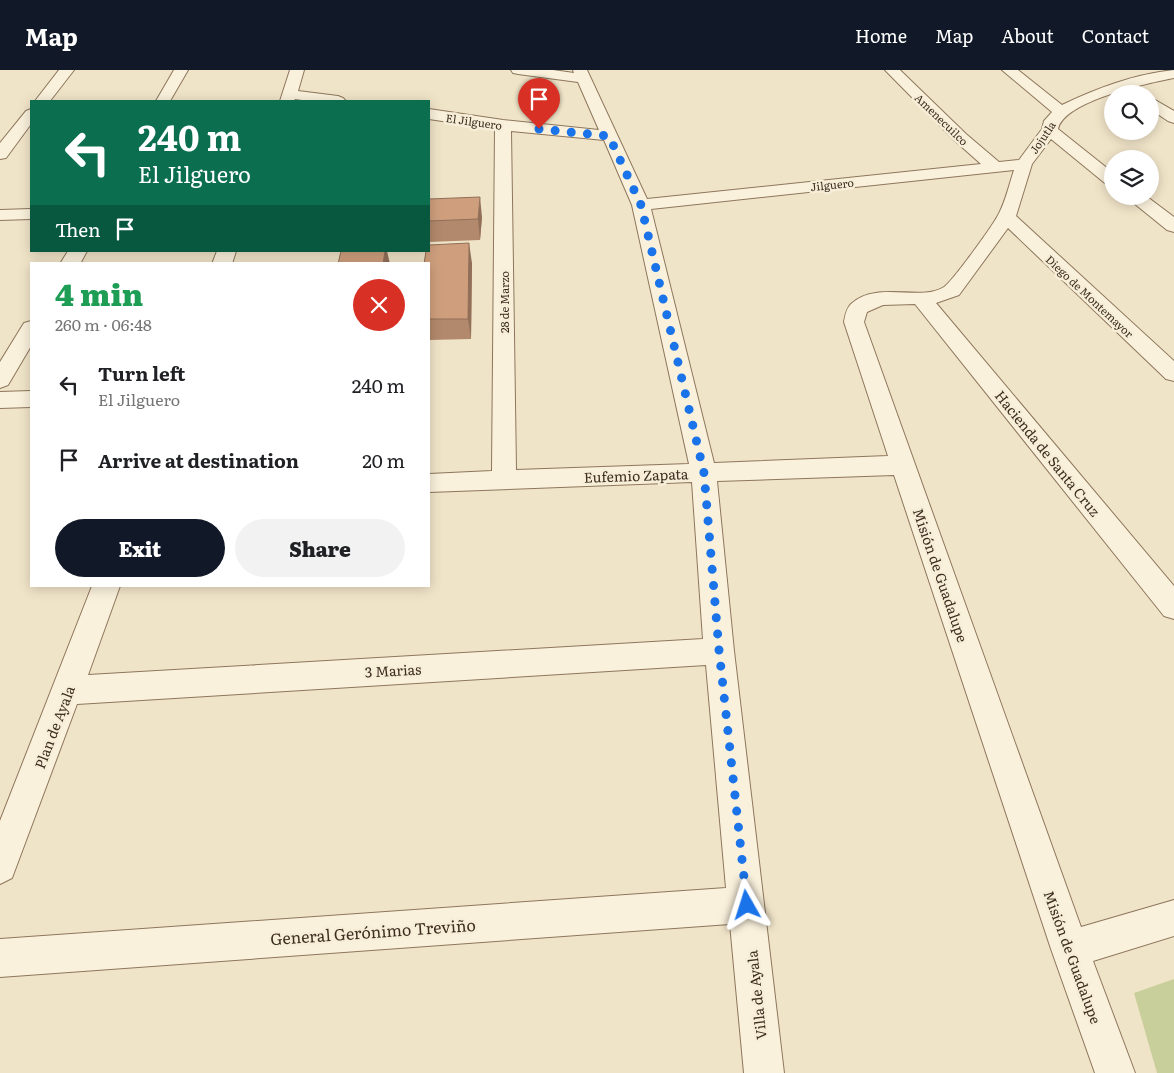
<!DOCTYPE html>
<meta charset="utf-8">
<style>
:root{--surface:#fff;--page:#f2f2f2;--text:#202124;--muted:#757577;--accent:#111827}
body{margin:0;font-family:Literata,serif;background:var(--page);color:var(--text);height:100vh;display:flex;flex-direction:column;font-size:19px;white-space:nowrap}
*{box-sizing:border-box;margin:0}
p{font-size:16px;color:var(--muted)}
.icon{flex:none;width:28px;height:28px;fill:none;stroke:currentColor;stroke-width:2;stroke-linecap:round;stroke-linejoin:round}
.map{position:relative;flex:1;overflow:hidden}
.panel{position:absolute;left:30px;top:192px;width:400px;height:325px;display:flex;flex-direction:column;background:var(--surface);border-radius:0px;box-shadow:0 2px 12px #0003}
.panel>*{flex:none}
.banner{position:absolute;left:30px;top:30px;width:400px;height:152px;border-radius:0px;box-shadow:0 2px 12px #0003;background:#0b6e4f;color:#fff;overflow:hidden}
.controls{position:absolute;left:1104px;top:15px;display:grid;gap:10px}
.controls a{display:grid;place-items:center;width:55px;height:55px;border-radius:50%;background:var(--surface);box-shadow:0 2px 12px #0003;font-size:25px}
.pin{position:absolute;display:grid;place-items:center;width:42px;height:42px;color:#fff;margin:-51px -21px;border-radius:50% 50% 50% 0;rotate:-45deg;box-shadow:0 0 5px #0007}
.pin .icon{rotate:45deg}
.me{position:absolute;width:55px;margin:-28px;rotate:354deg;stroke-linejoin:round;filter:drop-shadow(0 0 4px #0008)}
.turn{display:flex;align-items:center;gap:18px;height:105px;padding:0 25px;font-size:22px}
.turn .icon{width:65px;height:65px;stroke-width:2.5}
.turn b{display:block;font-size:35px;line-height:42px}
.then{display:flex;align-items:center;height:48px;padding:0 25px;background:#0003;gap:10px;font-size:19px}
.round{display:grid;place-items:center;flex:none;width:52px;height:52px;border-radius:26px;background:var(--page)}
.summary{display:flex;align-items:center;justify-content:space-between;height:85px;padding:0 25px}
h1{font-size:30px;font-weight:800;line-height:38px;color:#1e9e55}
.action{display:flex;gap:10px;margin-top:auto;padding:10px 25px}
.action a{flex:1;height:58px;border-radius:30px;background:var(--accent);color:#fff;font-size:20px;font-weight:800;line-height:58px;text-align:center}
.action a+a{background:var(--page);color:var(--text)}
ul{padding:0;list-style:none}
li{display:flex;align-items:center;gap:15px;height:75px;padding:0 25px}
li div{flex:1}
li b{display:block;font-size:19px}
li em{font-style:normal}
header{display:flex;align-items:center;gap:30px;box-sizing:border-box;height:70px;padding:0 25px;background:var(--accent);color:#fff}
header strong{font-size:24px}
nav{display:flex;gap:28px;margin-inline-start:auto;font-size:18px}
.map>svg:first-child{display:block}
</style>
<header>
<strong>Map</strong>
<nav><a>Home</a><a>Map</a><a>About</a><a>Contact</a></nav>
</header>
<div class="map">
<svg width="1174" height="1003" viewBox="0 0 1174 1003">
<rect width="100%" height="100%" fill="#f0e4c8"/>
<path fill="#c9cf9b" d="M1174,909V1003H1157L1134,923Z"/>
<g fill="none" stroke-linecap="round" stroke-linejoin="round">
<g stroke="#8d765c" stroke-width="2">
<path id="minor" d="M59,0H74L50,31H35Z
M174,0H188L170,31H156Z
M290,0H304L298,21L338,26L343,28L346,31H309L295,29L294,31H280Z
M511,0H553L574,3L573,0H587L647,129L981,94L954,70L885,0H900L966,64L999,92L1019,90L1042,59L1044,51L1052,42L1002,0H1018L1062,35C1097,18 1135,4 1174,0V8C1148,13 1064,31 1058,59L1112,102V115L1106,114L1051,69L1032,94L1016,146L1174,291V311L1166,309L1008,158L959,225L936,233L1174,516V549L1164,546L915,234L883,235L867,242L864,252L1081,857L1174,830V866L1093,891L1135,1003H1095L1051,879L894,405L717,411L734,581L784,1003H744L730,854L0,907V869L726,818L706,595L77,634L12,808L0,814V751L92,516H120L88,605L703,569L692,412L429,422V404L492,401L495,59L429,49V39L503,50L599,60L578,12L518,4L513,3ZM511,61L604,70L632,135L689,394L516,400ZM1014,100C1009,115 1005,134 997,147C991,158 952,212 944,217C921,232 876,210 851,234C846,239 845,246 844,252L888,386L714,393L651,139Z
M1150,27L1174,41V53L1168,51L1150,39Z
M31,39V54L6,88L0,89V73L26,41Z
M1125,126H1146L1174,147V162L1167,160Z
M31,139V149L0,150V140Z
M68,181H87L80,194H60Z
M217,181H236L232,194H212Z
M31,251V276L8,315L0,318V292L24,253Z
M31,321V337L0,338V322Z"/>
</g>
<use href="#minor" fill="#faf1dc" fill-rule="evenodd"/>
</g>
<path fill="#b2896c" d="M429,129L482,147L480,170L429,172Z
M472,193L471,269L429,270V194Z"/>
<path fill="#916f58" d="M480,127L482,147L480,170L478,149Z
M469,173L472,193L471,269L468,249Z
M385,181H387L390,194H383Z"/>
<path fill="#cf9f7d" stroke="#916f58" d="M480,127L478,149L429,151V129Z
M469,173L468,249H429V194H424L426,181H429V175Z
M341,181H385L383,194H338Z"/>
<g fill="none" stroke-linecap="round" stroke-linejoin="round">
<path stroke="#1a73e8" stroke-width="9" stroke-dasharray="0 16.2" d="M539,59L609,66L641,135L704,403L719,580L747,835"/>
</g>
<g text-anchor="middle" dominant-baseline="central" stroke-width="5" stroke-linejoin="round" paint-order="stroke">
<g font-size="11" fill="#3d2e20" stroke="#f7eed8">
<text transform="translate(942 49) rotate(44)">Amenecuilco</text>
<text transform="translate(474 51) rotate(8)">El Jilguero</text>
<text transform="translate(1042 67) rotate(-56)">Jojutla</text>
<text transform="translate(832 114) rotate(-6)">Jilguero</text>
<text transform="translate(1090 226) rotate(43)">Diego de Montemayor</text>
<text transform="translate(504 232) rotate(-90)">28 de Marzo</text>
</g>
<g font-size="14" fill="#3d2e20" stroke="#f7eed8">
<text transform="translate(1048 383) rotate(51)">Hacienda de Santa Cruz</text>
<text transform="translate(636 405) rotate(-2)">Eufemio Zapata</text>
<text transform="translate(941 505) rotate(71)">Misión de Guadalupe</text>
<text transform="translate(393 600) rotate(-3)">3 Marias</text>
<text transform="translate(54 657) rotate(-69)">Plan de Ayala</text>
<text transform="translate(1073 887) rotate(70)">Misión de Guadalupe</text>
<text transform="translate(756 925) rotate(-96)">Villa de Ayala</text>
</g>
<g font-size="16" fill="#3d2e20" stroke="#f7eed8">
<text transform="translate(373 861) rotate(-4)">General Gerónimo Treviño</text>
</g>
</g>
</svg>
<div class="controls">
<a><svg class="icon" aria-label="search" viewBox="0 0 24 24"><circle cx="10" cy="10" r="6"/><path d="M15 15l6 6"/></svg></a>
<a><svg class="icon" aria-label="layers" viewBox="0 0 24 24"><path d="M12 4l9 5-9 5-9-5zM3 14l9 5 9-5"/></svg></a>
</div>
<div class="pin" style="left:539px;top:59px;background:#d93025"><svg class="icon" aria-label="arrive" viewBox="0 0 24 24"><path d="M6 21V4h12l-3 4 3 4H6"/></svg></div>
<svg class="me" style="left:747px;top:835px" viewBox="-20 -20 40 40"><path d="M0-17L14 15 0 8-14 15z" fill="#1a73e8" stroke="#fff" stroke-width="4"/></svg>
<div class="banner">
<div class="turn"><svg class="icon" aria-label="left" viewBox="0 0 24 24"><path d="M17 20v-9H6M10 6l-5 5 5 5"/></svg><div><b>240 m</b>El Jilguero</div></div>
<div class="then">Then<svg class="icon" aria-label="arrive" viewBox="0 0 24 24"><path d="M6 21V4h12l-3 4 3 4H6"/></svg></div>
</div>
<section class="panel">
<div class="summary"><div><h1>4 min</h1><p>260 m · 06:48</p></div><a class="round" style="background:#d93025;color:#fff"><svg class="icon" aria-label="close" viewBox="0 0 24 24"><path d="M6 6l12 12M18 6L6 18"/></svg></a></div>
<ul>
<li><svg class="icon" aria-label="left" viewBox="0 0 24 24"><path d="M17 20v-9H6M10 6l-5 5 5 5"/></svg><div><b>Turn left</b><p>El Jilguero</p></div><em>240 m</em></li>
<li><svg class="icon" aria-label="arrive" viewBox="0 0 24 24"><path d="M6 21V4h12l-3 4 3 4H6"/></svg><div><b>Arrive at destination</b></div><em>20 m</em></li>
</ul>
<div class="action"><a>Exit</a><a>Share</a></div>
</section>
</div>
